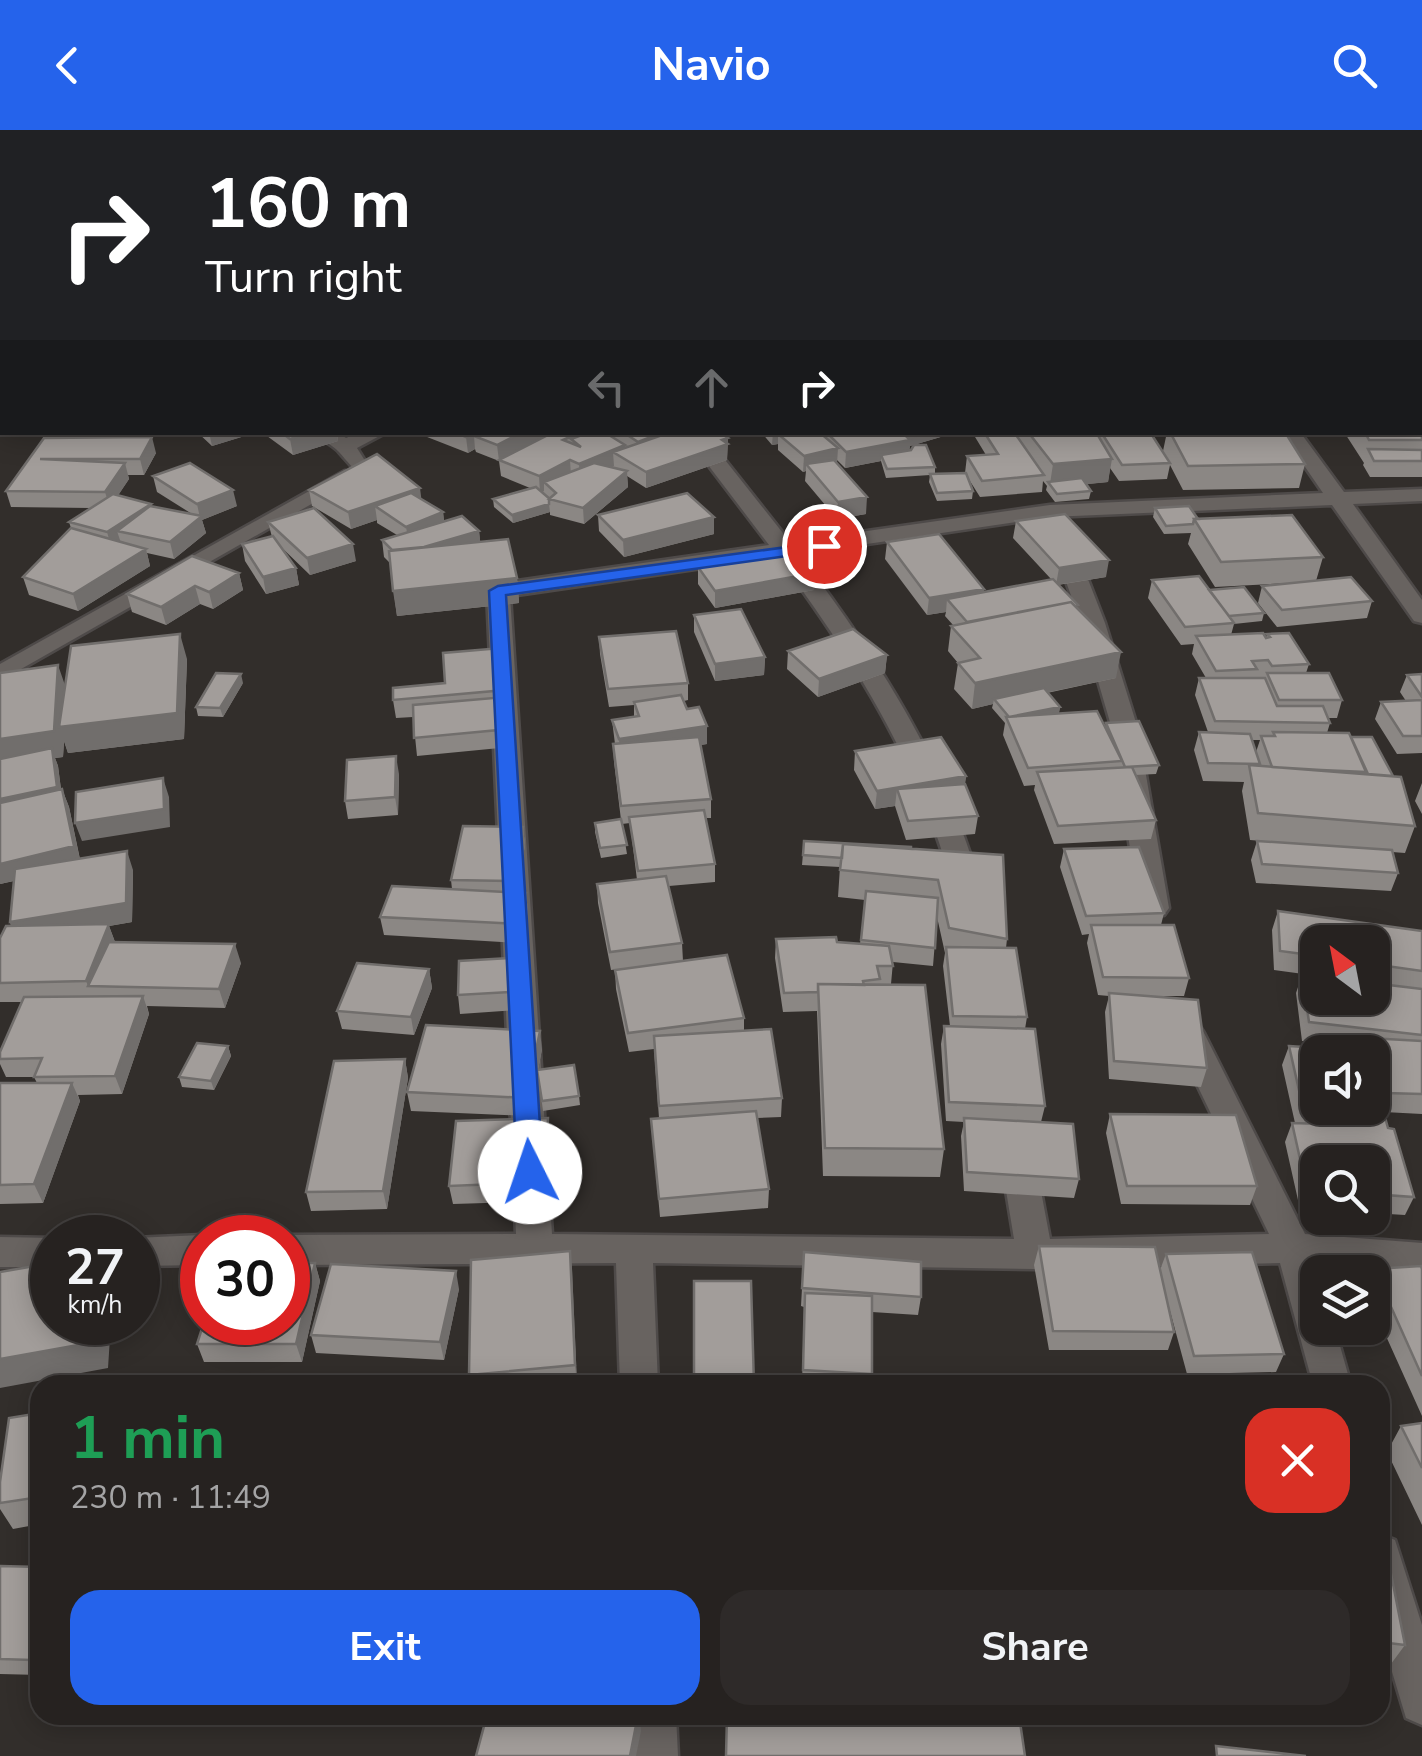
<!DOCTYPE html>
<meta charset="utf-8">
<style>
:root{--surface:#262220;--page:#2e2a29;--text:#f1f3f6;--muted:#a4a4a5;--line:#423f3e;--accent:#2563eb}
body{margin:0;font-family:"Nunito Sans",sans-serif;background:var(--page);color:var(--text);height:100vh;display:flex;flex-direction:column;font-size:38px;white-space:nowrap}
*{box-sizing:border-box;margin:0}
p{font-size:32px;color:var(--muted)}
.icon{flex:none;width:55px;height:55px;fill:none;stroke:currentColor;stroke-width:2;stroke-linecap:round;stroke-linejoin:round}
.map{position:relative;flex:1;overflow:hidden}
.drawer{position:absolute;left:30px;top:1245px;width:1360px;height:350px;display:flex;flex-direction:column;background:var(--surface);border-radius:30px;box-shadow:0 5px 25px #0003,0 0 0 2px var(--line)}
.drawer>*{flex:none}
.guide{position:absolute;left:0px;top:0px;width:1422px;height:305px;box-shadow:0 5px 25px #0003,0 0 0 2px var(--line);background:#202124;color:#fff;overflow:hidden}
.needle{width:65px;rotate:328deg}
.tools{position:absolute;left:1300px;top:795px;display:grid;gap:20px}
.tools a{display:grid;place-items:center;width:90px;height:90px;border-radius:20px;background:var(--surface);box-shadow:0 5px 25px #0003,0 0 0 2px var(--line);font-size:50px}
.speed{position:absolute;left:30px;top:1085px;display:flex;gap:20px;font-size:50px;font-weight:700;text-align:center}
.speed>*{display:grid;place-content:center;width:130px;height:130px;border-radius:50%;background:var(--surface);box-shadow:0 5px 25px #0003,0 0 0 2px var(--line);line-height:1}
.speed small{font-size:25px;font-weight:400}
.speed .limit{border:15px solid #d22;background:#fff;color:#111}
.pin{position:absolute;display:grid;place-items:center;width:85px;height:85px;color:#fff;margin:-42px;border:5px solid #fff;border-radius:50%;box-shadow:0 2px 10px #0007}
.me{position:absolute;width:110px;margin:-55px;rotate:356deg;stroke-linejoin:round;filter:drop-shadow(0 0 8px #0008)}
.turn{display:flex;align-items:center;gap:35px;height:210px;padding:0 40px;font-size:45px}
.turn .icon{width:130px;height:130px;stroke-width:2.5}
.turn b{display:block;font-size:70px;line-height:85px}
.lanes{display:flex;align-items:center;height:95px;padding:0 40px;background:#0003;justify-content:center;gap:50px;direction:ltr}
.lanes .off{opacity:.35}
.round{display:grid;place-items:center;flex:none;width:105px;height:105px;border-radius:30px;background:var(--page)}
.headline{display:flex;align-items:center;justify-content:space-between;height:170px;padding:0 40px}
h1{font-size:60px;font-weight:700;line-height:75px;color:#1e9e55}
.cta{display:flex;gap:20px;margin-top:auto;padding:20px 40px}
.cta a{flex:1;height:115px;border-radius:30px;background:var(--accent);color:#fff;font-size:40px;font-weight:700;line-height:115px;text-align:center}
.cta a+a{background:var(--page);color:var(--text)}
header{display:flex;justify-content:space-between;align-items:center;height:130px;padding:0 40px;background:var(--accent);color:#fff;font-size:45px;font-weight:700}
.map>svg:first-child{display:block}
</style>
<header><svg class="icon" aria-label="back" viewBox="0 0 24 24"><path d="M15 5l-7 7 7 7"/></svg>Navio<svg class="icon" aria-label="search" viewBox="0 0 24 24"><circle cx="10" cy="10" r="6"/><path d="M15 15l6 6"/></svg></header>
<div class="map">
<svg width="1422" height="1626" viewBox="0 0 1422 1626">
<rect width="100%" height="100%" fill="#322e2b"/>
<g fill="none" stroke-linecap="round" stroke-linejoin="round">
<g stroke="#4e4a49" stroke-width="5">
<path id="minor" d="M1173,0H1188L1190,2H1175Z
M1420,54H1422V62H1420Z
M1420,179H1422V191H1420Z
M313,302H337L346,308L360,302H387L357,318L367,334L401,357L391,363C366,356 355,340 339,322C332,314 320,310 313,302Z
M683,302H703L790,412L1050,375L1323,363L1281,302H1300L1344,362L1422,359V371L1353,374L1422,470V493L1414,491L1332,375L1050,387L799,424C878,528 947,635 982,762L978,769H958L954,762C921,636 855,531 778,427L510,466L552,1104L1014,1109L1000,1024L1005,1015L1017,1011L1029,1015L1034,1024L1050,1109L1269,1104L1172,903L1177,895L1188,891L1199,895L1204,903L1305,1104L1422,1113V1143L1317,1135L1318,1198H1335L1351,1255H1313L1280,1133L1035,1139L653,1133L658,1255H620L616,1133L288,1135V1108H281L288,1105L516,1104L487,462L474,447L485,440L493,442L503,453L769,415Z
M345,341L352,343L355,347L352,351L0,551V534Z
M1064,409L1075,416L1105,493L1138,599L1169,778L1164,785H1144L1139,778L1112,599L1081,493L1053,416Z
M202,1105L209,1108H202V1135L138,1136V1108H134Z
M0,1107L53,1108L52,1137H0Z
M1380,1404L1395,1410L1422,1495V1595L1406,1588L1380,1502Z
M630,1585H676L678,1626H632Z"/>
</g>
<g stroke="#4e4a49" stroke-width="35">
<path id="highway" d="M895,2L907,0
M998,2L1011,0
M0,195L2,194"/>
</g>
<use href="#minor" fill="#686360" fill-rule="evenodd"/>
<use href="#highway" stroke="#fa8442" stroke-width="30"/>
</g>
<path fill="#8b8784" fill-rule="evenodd" d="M1238,0H1422V46H1420V2H1242Z
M1422,58V164L1420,162V59Z
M1420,202L1422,204V347H1370L1363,335L1364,333L1344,302H1420Z
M197,302H258L212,316Z
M266,302H337L338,311L293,325L267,306Z
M422,302H541L542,309L573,308L590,302H718L728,308L727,330L646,358L627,346L628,357L584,394L550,385V382L513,393L494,377L493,369L530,358L501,346L499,331L476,322L475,319L468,323L422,305Z
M761,302H944V306L910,316L909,320L935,337V344L965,343L967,326L986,325L972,302H1150L1163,321L1167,302H1285L1305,334L1299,358L1183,360L1170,335L1167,349L1119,351L1110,338L1108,352L1086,354L1091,361L1089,369L1055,372L1046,360L1047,356L1043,351L1042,362L980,367L968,348L973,361L972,369L937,371L929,352L930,345L886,348L881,331L845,338L837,330V333L866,384L837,389L805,351L806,341L803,342L778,320V314L772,315Z
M44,308L156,323L144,345H128L129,349L118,365L151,377L192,384L157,362L153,346L237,376L202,390L206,403L174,429L147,423L150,436L78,481L29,465L23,447L71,398L69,392L90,378L11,377L6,361Z
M309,360L422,369L443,382L444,392L479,401L480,412L517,448L519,473L397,486L390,433L384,427L382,410L397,405L377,393V390L351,399L312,376Z
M1155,378L1197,389L1323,427L1316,451L1372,471L1367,488L1277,497L1258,473L1262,456L1289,453L1215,457L1188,414L1191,403L1164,404L1153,387Z
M598,385L714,387V404L624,427L599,401Z
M1016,391L1106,447L1058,455L1077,478L1116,548L1047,563L1060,577L1059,583L1105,598L1106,593L1159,635L1156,644L1135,645L1156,690L1151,709L1054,714L1034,660L1035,655L1024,656L1003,605L1005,593L992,578L993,574L972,579L954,559L958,533L948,521L951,496L953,495L945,486L946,482L927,485L885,429L887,412L984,459L983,462L1051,449L1013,408Z
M268,392L356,431L310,445L280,416L296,438L299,455L266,464L245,431L242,414L272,407Z
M698,437L815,443L814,460L715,478L698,454Z
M239,443L243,460L213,479L200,474L166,495L132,482L127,464Z
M1152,450L1209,460L1264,483L1262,491L1234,494L1231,505L1266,508L1267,504L1309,534L1306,543L1342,570L1337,588H1328L1330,593L1327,603H1349L1415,696L1405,723L1392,722L1398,743L1391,761L1256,753L1251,730L1257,711L1289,713L1250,710L1242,661L1244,652L1203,651L1194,620L1199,602H1208L1195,565L1199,548H1206L1192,524L1194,514L1181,515L1148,468ZM1252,610H1260L1256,622Z
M694,485L765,527L764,545L715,551L694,502Z
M599,507L688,553V570L684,571L687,579L707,596V614L700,615L711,669V688H705L715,734V752L669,756L682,813L683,831L744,888V901L782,968L781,987L757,988L769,1059L768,1078L660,1087L651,989L659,988L654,919L629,922L616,859L615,840L645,836L611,840L598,773L597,754L637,750L630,693L622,694L627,724L601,728L595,702V693L621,690L614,632L613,614H615L612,590L634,586V575L609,577L600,524Z
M788,521L887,525L885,543L818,567L787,539Z
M187,529L184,609L68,623L64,611L63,627L55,628L58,636L61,659H62L69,677L80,729L133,740L132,792L109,796L115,812L241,833L225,878L147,876L149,884L122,964L78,965L80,971L43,1073L0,1074V953H37L34,947H6L0,934V922L22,872H0V808L11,796L10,792L14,751L0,754L65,556Z
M1422,544V623L1397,624L1375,589L1381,572L1406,571L1400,562L1407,545Z
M243,553L223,587L198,586L196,577Z
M505,560L511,617L417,626L413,587L396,588L393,570Z
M855,621L966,646L965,654L978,686L975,704L906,710L895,676L875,679L854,640Z
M399,644L398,685L348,689L345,671Z
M1422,653V684L1415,671Z
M523,697L525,715L517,763H526L528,782L520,813L384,805L380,787L452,759L451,750Z
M804,711L911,719L1007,809L1006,818L1027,887L1025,899L1045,976L1041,992L1079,1049L1074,1068L964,1061L961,1006L964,992L946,991L941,914L944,896H950L943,836L945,823L937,787L933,836L893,832L891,854L879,855L944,1019L940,1047L823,1046L817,881L783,882L775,828L776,809L860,814L865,770L838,767L840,737L802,735Z
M1064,719L1164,783L1161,795L1189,848L1184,866H1146L1207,938L1201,957L1109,949L1105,882L1109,866L1098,865L1087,813L1089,804L1082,805L1060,737Z
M1278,781L1422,801V984L1384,982L1388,998L1414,1067L1405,1085L1372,1083V1032H1318V1080L1300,1079L1285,1012L1292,993H1295L1282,935L1289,916L1362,921L1364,918L1302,911L1296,863L1302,845L1372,868V812H1318V846L1274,840L1272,800ZM1318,922H1372V978Z
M429,839L432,858L414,905L342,899L337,881Z
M530,845L531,879L460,884L458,865Z
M228,916L231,926L214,960L182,957L179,947Z
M542,919L538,940L579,966L580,975L543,981L538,941L529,986L411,981L407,962Z
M405,929L408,948L387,1079L311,1081L306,1062Z
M1110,984L1257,1056L1250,1075L1121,1074L1106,1003Z
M550,1007L547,1071L453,1074L449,1056Z
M1039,1116L1160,1140L1166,1124L1284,1224L1276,1242L1187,1244L1166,1166L1174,1202L1168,1220H1049L1034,1135Z
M570,1121L577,1253L554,1255H471L469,1245Z
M804,1122L921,1167L918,1185L872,1182L871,1255H802L804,1177L801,1176Z
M315,1133L320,1151L302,1232H204L197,1214Z
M1374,1139H1422V1286L1372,1175V1142Z
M459,1159L444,1230L316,1223L311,1205Z
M40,1283V1394L13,1399L0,1379V1352Z
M1422,1293V1395L1387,1322L1401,1296Z
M1380,1412L1405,1515L1388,1538L1380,1537Z
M0,1436L40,1437V1545L0,1544Z"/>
<path fill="#716e6c" d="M209,302H258L212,316Z
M311,302H337L338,311L293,325L290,309Z
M475,302H505L474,306L475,319L468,323L466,307Z
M523,302H541L542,310L499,331L497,315Z
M773,302H845L788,312L778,304V314L772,315Z
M929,302H944V306L910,316L909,326L881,325V331L845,338L846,322Z
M152,307L156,323L144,345L140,329Z
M728,308L727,330L646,358V342Z
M625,315L626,329L613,322L614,336L580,350L579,334Z
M838,318L837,334H806V341L803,342L804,326Z
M1112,329L1108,352L1052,358L1050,354L1053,334Z
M570,330L571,346L544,352V361L540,363L539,346Z
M125,333L129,349L110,378L105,362Z
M627,341L628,357L584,394L583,378Z
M420,358L422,374L375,376L377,390L351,399L348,382Z
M233,360L237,376L202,390L206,403L174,429L170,412L200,388L197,374Z
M867,367L866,384L837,389L838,372Z
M151,374L155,390L117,401L121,413L112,419L107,402Z
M549,374L550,382L513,393L512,385Z
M443,382L445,399L409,413L406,397Z
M714,387V404L624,427L623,410Z
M479,401L481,418L397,425Z
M353,414L356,431L310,445L307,428Z
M146,419L150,436L78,481L73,464Z
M1109,430L1106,447L1056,455L1059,438Z
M296,438L299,455L266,464L263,447Z
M239,443L243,460L213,479L209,462Z
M815,443L814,460L715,478V461Z
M517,448L519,473L397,486L393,461Z
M195,456L200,474L166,495L161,477Z
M984,459L982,476L947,469L946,482L927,485L929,468Z
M180,504L187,529L184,609L68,623L64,611L63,627L55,628L58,636L63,676L0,689V609L58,535L67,561Z
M1121,522L1116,548L997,573L994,569L993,574L972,579L975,553Z
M887,525L885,543L818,567L819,549Z
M765,527L764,545L715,551V534Z
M241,544L243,553L223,587L220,578Z
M1060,577L1058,586L1010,588Z
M707,596V614L620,628L619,609Z
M396,626L399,644L398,685L395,667Z
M966,646L963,664L897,659L895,676L875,679L877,661Z
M163,648L169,667L170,697L82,711L75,693Z
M62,659L69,677L81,735L0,754V734Z
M523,697L525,715L516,769L514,751Z
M127,721L133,740L132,792L109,796L115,812L88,856L86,851L18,811L10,792Z
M526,763L528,782L520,813L518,794Z
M235,814L241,833L225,878L219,859Z
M528,827L530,845L531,879L529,861Z
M429,839L432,858L414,905L411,887Z
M143,866L149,884L122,964L115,946Z
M540,901L542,919L529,986L526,968Z
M228,916L231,926L214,960L211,951Z
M405,929L408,948L387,1079L383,1061Z
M72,953L80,971L43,1073L34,1054Z
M548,988L550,1007L547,1071L545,1052Z
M570,1121L572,1139L577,1253L575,1235Z
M315,1133L320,1151L302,1232L296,1214Z
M456,1141L459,1159L444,1230L440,1212Z
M97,1192H111L108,1238L0,1258V1229Z
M40,1506V1541L32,1530Z
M638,1585H639L641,1601L636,1626H630Z"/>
<path fill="#a29d9a" stroke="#716e6c" stroke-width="2.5" d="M1251,0H1313L1318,2H1256Z
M1360,0H1422V8H1420V2H1332Z
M1420,17H1422V33H1420Z
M1422,58V75L1420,74V59Z
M1422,215V231H1420V216Z
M1420,260H1422V310H1369L1365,302H1420Z
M281,302H311L290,309Z
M455,302H475L466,307Z
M481,302H523L497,315L474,306Z
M554,302H565L572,306L563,310L581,317L571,309L590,302H604L625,315L579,334L570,330L539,346L499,330Z
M623,302H664L638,312Z
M671,302H718L728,308L722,310L728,314L646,342L613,322Z
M784,302H819L838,318L804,326L778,304Z
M843,302H902L910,310L846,322L829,305Z
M902,302H929L909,308Z
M984,302H1014L1044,345L982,351L967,326L998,324Z
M1028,302H1096L1112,329L1053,334Z
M1101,302H1150L1170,333L1122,335Z
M1170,302H1285L1305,334L1188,336Z
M152,307L140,329H40L125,333L105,362L6,361L44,308Z
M914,315H926L935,337L887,339L881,325L911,320Z
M1368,319L1422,320V331H1374Z
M377,324L420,358L348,382L309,360Z
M834,330L867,367L838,372L806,334Z
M190,333L233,360L197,374L153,346Z
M594,333L627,341L583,378L549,369L556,363L544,352Z
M966,343L973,361L937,363L930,344Z
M1082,348L1091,361L1057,364L1048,352Z
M536,357L551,370L549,369V374L512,385L493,369Z
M411,363L443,382L406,397L375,376Z
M687,363L714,387L623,410L598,385Z
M113,364L151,374L107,402L69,392Z
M150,376L202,386L170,412L117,401Z
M1189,376L1198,389H1194L1193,394L1166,396L1155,378Z
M314,378L353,414L307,428L268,392Z
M1065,384L1109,430L1059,438L1016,391Z
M1292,385L1323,427L1221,432L1194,389Z
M462,386L479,401L424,417L392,420L382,410Z
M71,398L146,419L73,464L23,447Z
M939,404L984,459L929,468L887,412Z
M273,406L296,438L263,447L242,414Z
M508,409L517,448L393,461L389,421Z
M796,419L815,443L715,461L698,437Z
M192,426L239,443L209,462L195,456L161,477L127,464Z
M1199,446L1234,493L1185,497L1152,450Z
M1351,447L1372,471L1282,480L1262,456Z
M1053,449L1078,475L1075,476L1071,472L967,492L947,469Z
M1244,457L1264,483L1229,486L1209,460Z
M1071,472L1121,522L975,553L958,533L980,528L951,496Z
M741,479L765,527L715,534L694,485Z
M853,499L887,525L819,549L788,521Z
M676,501L688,553L608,559L599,507Z
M1263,503L1266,508L1270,507L1267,504L1289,503L1309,534L1272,536L1268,530L1252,531L1257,539L1216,541L1196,506Z
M180,504L177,583L59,597L71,516Z
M501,518L505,560L393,570V558L445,553L443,523Z
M58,535L54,601L0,609V543Z
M216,543L241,544L220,578L196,577Z
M1267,543H1329L1342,570H1279Z
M1422,544V567L1407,545Z
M1199,548H1265L1277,576H1323L1330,593L1215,591Z
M1044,558L1060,577L1009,587L994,569Z
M681,565L687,579L699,577L707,596L619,609L612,590L639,586L634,572Z
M505,567L509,599L414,608L413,575Z
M1422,570V606H1403L1381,572Z
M1097,581L1122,631L1028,638L1006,587Z
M1139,591L1159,635L1125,637L1106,593Z
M1199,602L1250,604L1260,634L1208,633Z
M1273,602L1349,603L1366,642L1321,640L1272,637L1261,606H1275Z
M699,607L711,669L621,676L613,614Z
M941,607L966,646L877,661L855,621Z
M1351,607H1372L1393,646L1368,644Z
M52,618L57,657L0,669V629Z
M396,626L395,667L345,671L347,630Z
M1249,635L1401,647L1415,696L1258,683Z
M1132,637L1156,690L1058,696L1037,642Z
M163,648L164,679L75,693L76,662Z
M965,654L978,686L908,691L897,659Z
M62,659L74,716L0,734V673Z
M704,680L715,734L638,741L629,687Z
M621,689L627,715L600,718L595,693Z
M463,696L523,697L514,751L451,750Z
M804,711L911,717V719L843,714L842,728L803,725Z
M1257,711L1392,720L1398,743L1262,734Z
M843,714L1003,725L1007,809L949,798L938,750L840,740Z
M1139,717L1164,783L1086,786L1064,719Z
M127,721L126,773L10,792L15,739Z
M666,746L682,813L610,822L597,754Z
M392,756L526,763L518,794L380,787Z
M866,761L938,768L935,818L861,810Z
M1278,781L1422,801V841L1372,834V812H1318V826L1280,821Z
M109,794L86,851L0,853V808L6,796Z
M1091,795H1174L1189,848L1103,847Z
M836,807L837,812L889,816L893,836H877L880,849L863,851L864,855L818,854V862L784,863L776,809Z
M109,812L235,814L219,859L88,856Z
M946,817L1016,818L1027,887L953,886Z
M727,825L744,888L628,903L615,840Z
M528,827L529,861L458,865L459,831Z
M357,833L429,839L411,887L337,881Z
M1302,845L1318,846V868H1372V853L1422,859V905L1309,892Z
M818,854L925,855L944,1019L825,1018Z
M1109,863L1198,870L1207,938L1114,931Z
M143,866L115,946L34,947L42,928L0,929V922L24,867Z
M426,895L540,901L526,968L407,962Z
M944,896L1035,899L1045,976L949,972Z
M771,899L782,968L659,976L654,906Z
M1368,908L1422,911V964L1385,963Z
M197,913L228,916L211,951L179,947Z
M1289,916L1367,921L1318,922V978H1372V941L1388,998L1394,999L1414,1067L1372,1064V1032H1318V1061L1307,1060L1292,993L1356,995L1306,991Z
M405,929L383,1061L306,1062L334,931Z
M574,935L579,966L542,971L537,940Z
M0,953H72L34,1054L0,1055Z
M756,981L769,1059L659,1069L651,989Z
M1110,984L1236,985L1257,1056H1127Z
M548,988L545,1052L449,1056L456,991Z
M964,988L1073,994L1079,1049L967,1042Z
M1039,1116L1155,1117L1174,1202L1053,1201Z
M570,1121L575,1235L469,1245L471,1130Z
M804,1122L921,1132V1167L802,1158Z
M1252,1122L1284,1224L1194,1226L1166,1124Z
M52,1133V1192H97L95,1212L0,1229V1142Z
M288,1133H315L296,1214H197L204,1192H288Z
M331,1134L456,1141L440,1212L311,1205Z
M1421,1136L1422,1139V1246L1374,1139Z
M694,1151H751L754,1255H694Z
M805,1163L872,1166V1244L803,1240Z
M1053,1246L1253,1248L1255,1255H1054Z
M40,1283V1367L0,1373V1352L9,1288Z
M1422,1293V1338L1401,1296Z
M1380,1412L1385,1413L1405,1515L1380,1512Z
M0,1436L40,1437V1506L32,1530L0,1529Z
M487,1585H638L630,1626H476Z
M727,1585H1019L1025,1626H726Z
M1216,1616L1306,1626H1217Z"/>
<path fill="#2563eb" stroke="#184099" stroke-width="2.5" d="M824,412L832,416L830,420L506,465L543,1042L539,1050L530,1053L521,1050L517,1042L489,461L498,456Z"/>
</svg>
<div class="tools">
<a><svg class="needle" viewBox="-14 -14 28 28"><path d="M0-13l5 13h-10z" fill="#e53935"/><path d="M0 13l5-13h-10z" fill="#a4a4a5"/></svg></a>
<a><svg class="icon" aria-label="sound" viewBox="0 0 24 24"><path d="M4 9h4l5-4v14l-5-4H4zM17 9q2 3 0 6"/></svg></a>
<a><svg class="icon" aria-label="search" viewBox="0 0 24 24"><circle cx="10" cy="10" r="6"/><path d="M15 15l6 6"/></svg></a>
<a><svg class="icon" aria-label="layers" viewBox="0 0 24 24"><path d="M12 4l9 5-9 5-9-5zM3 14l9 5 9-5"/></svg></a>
</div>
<div class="speed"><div>27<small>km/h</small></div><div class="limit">30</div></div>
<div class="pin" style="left:824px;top:416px;background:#d93025"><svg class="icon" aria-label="arrive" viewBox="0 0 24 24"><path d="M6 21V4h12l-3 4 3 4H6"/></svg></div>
<svg class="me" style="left:530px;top:1042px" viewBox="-20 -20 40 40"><circle r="19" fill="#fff"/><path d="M0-13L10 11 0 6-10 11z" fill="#2563eb"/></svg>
<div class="guide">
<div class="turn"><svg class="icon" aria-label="right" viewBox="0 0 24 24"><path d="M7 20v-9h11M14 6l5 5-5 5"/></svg><div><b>160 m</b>Turn right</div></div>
<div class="lanes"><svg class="icon off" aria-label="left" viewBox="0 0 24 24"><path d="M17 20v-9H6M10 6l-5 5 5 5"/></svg><svg class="icon off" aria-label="ahead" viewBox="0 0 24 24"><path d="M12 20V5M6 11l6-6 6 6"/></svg><svg class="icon" aria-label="right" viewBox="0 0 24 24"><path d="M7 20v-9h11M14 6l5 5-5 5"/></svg></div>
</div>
<section class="drawer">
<div class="headline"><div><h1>1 min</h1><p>230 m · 11:49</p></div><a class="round" style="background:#d93025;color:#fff"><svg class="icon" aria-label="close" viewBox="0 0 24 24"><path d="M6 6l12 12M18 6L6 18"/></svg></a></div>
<div class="cta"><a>Exit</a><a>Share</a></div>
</section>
</div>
